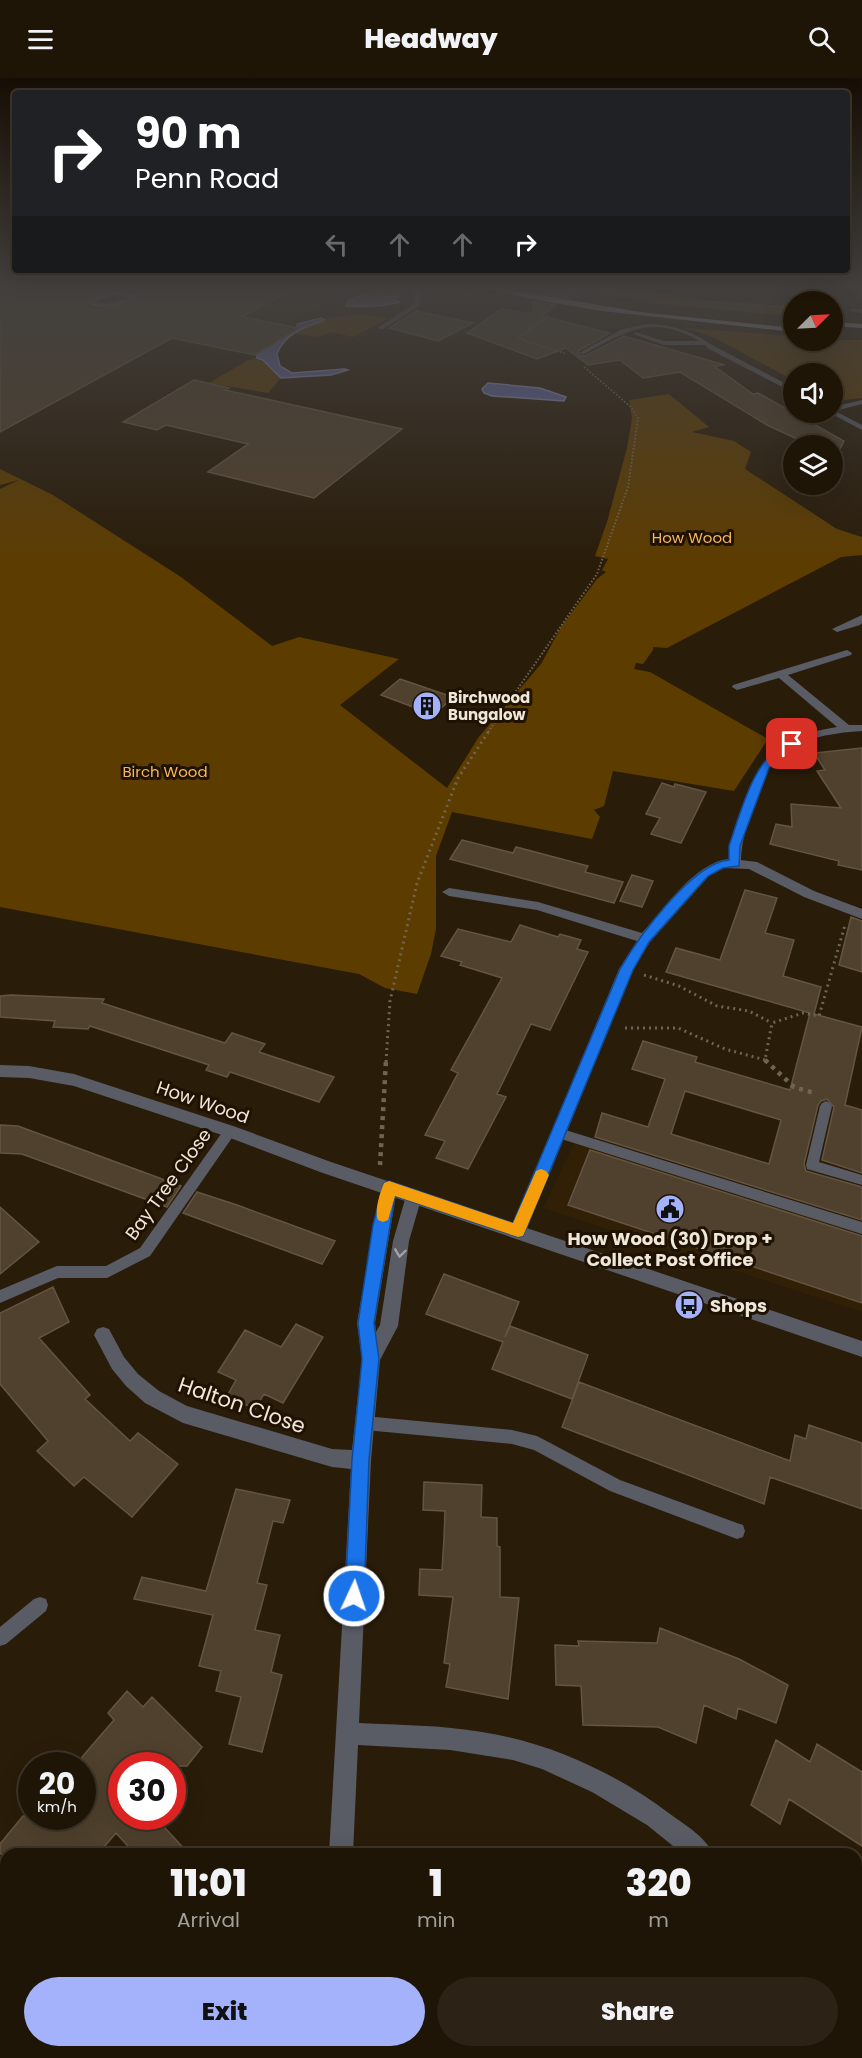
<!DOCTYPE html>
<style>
:root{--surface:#1f1507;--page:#2c2215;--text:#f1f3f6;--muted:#a19f9b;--line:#3c3428;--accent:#a4b2fc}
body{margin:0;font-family:Poppins,sans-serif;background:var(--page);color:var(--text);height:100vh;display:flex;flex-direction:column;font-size:22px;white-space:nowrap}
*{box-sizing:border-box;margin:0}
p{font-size:20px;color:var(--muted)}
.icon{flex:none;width:33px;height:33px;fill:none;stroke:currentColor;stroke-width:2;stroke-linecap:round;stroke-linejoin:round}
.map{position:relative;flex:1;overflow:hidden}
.sheet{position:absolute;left:0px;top:1770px;width:862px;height:210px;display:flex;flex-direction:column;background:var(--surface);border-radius:18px 18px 0 0;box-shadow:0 6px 24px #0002,0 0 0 2px var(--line)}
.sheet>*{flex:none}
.guide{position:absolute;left:12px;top:12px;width:838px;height:183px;border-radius:6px;box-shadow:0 6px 24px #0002,0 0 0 2px var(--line);background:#202124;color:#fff;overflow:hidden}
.needle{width:39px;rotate:66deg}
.controls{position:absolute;left:783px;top:213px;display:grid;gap:12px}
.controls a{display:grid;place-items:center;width:60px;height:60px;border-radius:50%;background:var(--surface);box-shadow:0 6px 24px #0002,0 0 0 2px var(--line);font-size:30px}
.speed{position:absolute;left:18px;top:1674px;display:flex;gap:12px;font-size:30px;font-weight:700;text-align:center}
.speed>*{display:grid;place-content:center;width:78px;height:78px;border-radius:50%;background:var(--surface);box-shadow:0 6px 24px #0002,0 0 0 2px var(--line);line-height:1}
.speed small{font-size:15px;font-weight:400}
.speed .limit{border:9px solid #d22;background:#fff;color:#111}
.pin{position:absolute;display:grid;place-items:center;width:51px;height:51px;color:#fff;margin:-26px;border-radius:12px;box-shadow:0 3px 9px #0006}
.me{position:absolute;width:66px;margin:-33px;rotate:3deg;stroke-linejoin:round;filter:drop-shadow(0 0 4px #0008)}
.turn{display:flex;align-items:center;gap:21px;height:126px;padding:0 24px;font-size:27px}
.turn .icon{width:78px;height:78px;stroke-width:2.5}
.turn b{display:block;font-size:42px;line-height:51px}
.lanes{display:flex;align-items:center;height:57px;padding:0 24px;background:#0003;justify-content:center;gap:30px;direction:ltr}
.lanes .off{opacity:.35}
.eta{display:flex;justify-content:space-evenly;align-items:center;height:102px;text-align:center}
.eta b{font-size:36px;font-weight:800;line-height:42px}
.cta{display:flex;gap:12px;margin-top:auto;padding:12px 24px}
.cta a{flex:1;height:69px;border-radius:36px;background:var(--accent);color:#111;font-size:24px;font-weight:800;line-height:69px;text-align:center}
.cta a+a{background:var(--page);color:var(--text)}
header{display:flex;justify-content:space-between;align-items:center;height:78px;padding:0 24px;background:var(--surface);font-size:27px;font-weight:800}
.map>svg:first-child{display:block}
</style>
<header><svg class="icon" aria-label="menu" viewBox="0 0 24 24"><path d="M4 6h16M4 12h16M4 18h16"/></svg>Headway<svg class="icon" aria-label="search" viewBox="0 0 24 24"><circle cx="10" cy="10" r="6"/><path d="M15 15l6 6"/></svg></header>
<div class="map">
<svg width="862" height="1980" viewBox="0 0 862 1980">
<rect width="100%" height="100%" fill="#291c09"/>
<path fill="#312006" d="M163,210H357L228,277L93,246Z
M577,1059L862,1149V1234L543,1130Z"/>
<path fill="#5d3c00" d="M563,210H600L677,221L793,228V238L670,227Z
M356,236L389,240L353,259L332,254L318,259L294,255L324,241Z
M684,250L793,258L794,262H862V320L834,323L832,296H794L793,302L713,259Z
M257,280L263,282L281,300L268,315L209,305L248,282Z
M669,316L709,349L692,354L734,363L751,374L745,391L837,451L862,459V477L841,479L667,570L653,569V572L643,586L636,585L634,591L650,594L768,661L734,713L613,693L604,728L594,732L600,739L592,761L452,734L436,778V851L431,876L417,916L385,910L359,896L0,829V411L19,402L0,407V391L53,417L181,499L272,568L299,559L399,581L340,627L447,710L478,660L541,586L561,549L597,501L606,494L602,492L608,481L595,478L607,444L627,370L632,340L629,322Z"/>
<path fill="#5d67a7" stroke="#898db7" stroke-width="1.5" d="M396,210L402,213L398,216L399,218L397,222L400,224C383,229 365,229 346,228L348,223L374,211Z
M321,240L324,241L323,243C304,249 284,256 277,276L280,288L292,295L345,291L348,292L331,297L281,300L263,282L257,280V275L297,250V246Z
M488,305L540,310L566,319L564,323L492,318L484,315L482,311Z"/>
<path fill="#4f412d" stroke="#645541" stroke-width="1.5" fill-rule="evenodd" d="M24,210H111L85,224L90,231L100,232L133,225L156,210H294L242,239L299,250L255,277L172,260L0,354V221Z
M535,210H579L567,219L535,214Z
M534,224L556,227L542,238L610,255L578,273L579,277L585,278L624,258L725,287L714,288L753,316L758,315L844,363L836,379L832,378V368H812L767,347L680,294L643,300L620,282L588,287L566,270L537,281L467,255L501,231L533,236Z
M416,233L473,245L438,263L389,250Z
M194,302L229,310L225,312L402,351L314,420L208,394L248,366L166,347L157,352L123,344Z
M400,601L453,619L434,637L381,617Z
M862,670V792L838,787L839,783L770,766L776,746L792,749L791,726L841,730L817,693L825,692L814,675Z
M662,705L674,709L675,706L706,714L681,765L651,756L660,740L646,736Z
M462,762L513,775L516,769L588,788L585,794L623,804L614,825L450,781Z
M632,797L653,803L642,829L620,823Z
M745,812L777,820L765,855L794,862L783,898L821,909L814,936L862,949L845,1027L862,1032V1095L822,1082L834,1029L827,1021L821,1023L818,1027L804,1086L806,1093L862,1109V1142L595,1059L602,1035L648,1049L665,1001L632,991L643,963L697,979L695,984L790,1012L810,935L666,894L676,870L720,882ZM685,1013L781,1042L769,1086L671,1056Z
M851,839L862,843V894L839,887Z
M520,847L558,859L560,856L581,862L577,871L588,874L550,952L531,946L497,1016L506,1019L468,1091L436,1080L445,1063L425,1057L458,995L451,992L502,900L460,887L462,884L441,878L458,851L511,864Z
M11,917L104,921L102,925L225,965L232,955L265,966L259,974L334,999L319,1024L230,994L227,999L206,992L209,987L90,948L88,951L53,949L55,943L0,939V918Z
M0,1047L18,1048L181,1108L167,1129L22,1076L0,1075Z
M590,1072L862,1158V1225L568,1127Z
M197,1114L237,1127L335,1163L322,1186L183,1135Z
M0,1129L39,1164L0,1196Z
M444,1196L519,1224L505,1259L510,1248L588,1277L572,1321L492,1291L503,1264L426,1236Z
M53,1209L69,1244L39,1260L90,1317L85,1321L130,1363L138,1355L178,1386L132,1439L84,1399L74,1408L37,1373L48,1363L0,1306V1235Z
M296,1246L323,1259L283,1325L264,1316L255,1331L227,1318L236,1302L218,1294L245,1252L281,1269Z
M579,1304L790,1383L795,1357L806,1361L809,1347L862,1365V1431L770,1399L764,1426L562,1349Z
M424,1404L482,1407L481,1439L497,1440V1468L500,1469V1519L519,1520L508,1621L446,1609L450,1586L444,1585L453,1519L419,1517L420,1491L442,1492L444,1460L445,1433L423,1432Z
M236,1411L290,1422L283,1445L273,1443L257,1505L267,1507L255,1552L280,1557L271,1594L282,1597L262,1674L229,1666L241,1619L216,1613L221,1593L199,1588L213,1537L134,1521L142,1499L206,1513Z
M660,1550L739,1581L788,1607L776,1645L738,1630L736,1641L704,1627L696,1665L658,1649L583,1647L581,1608L556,1607L555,1567L579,1568L578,1563L657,1565Z
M127,1613L143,1629L152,1619L202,1669L187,1688H122V1738H154L189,1776H135L116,1755L98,1776H0V1766L23,1738H82V1679L114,1642L108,1635Z
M776,1662L810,1684L817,1666L862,1694V1768L789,1721L780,1746L751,1727Z"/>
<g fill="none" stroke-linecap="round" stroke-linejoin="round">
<path stroke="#706454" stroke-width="2" stroke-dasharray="1.5 2" stroke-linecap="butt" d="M435,210L475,218
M605,210L706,223L794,230
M549,238L519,259L527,264L567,276
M488,654L597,496L628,409L638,340L631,329L583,288"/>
<path stroke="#706454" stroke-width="3" stroke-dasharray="2 4" stroke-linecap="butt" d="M644,897L679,908L717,928L749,933L772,945
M625,950H678L725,971L765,982
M386,984L390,923L417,805L458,700L489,653
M767,984L765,982L772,945L803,935L819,938L845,847"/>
<path stroke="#706454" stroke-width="4.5" stroke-dasharray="4 5" stroke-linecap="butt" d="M765,982L794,1009L814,1015
M380,1087L386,982"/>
<path fill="#595b65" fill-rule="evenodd" d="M147,210H154C136,223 114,232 92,229L87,224L111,212L135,216ZM112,216L130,219L108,226L93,225Z
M411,210H417L421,219L419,228L383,251H379V249L414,226L415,219Z
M850,231H862V235L850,233Z
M646,246C671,246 693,253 713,268L710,270L704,267H664L633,256L636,254L664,263H699C653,235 625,254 584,276L579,275L620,252Z
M826,1023L830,1025L832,1028L819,1084L862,1097V1107L807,1091L806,1087L820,1028L822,1025Z
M230,1048L234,1049L236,1053L234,1057L150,1178L107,1200H58L0,1225V1212L52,1190L57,1188H106L140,1170L226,1049Z
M559,1050L862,1144V1156L555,1059L553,1055L555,1051Z
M365,1338L512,1352L537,1358L620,1402L737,1445L743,1447L745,1453L743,1459L737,1461L610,1413L534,1372L512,1366L365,1352L360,1350L357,1345L360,1340Z
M40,1519L46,1521L48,1527L46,1533L6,1566L0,1568V1549L34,1521Z"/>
<path fill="#595b65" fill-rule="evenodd" d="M710,266L794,310V315L707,270Z
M862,322V326L835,333L862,347V352L828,334H832V329Z
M862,537V545L860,547L837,554L832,551Z
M847,572L852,575L851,577L788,597L849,647H862V653C829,655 791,661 770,689C762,700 759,715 754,728C748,745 741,763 741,782L757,784L814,813L862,831V841L804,819L749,791L724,790L709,798L650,864L633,892L526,1153L524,1158L518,1160L512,1158L510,1153L619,891L637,863L537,832L449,818L442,814L449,810L538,824L642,855C664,831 695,784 729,781C729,762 736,745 743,727C762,674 781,658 837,649L779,600L737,612L732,609L733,607Z
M389,1103L395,1105L397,1110L375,1245L376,1254L380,1247L393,1163L406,1118L408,1113L414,1111L420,1113L422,1118L409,1163L398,1248L380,1282L371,1382L359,1645C400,1647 441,1647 482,1654C549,1664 616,1695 670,1736C685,1747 706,1759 713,1776H683L647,1747L592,1714L542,1691L513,1682L450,1672L358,1667L353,1776H329L351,1391L332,1389L183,1345L145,1325L126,1308L112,1291L94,1257L97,1251L103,1249L109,1251L124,1279L138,1296L159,1313L187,1328L332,1371L352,1372L362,1281L357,1245L381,1110L383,1105Z
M856,1915L862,1917V1946L856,1943Z
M6,1936V1965L0,1968V1939Z
M302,1974H328L330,1980H304Z"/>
<path fill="#595b65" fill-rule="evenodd" d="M0,987L29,988L74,996L236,1049L331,1084L862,1263V1279L320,1094L225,1058L74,1008L29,1000L0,999Z"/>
<path fill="#a0a4bc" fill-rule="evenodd" d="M485,210H499L640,234L794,250V254L602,233L527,220Z
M832,244L862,246V250L832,248Z"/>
</g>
<defs><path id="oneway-chevron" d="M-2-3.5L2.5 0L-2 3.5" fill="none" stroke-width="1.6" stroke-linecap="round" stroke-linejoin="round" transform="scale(1.5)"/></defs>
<use stroke="#a4a1a0" href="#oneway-chevron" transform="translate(400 1175) rotate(98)"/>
<linearGradient id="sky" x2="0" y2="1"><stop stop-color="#170f05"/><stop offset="0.43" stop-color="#43403e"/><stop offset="1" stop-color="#43403e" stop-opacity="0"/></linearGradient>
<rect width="862" height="487" fill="url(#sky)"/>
<path fill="#1a73e8" stroke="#114b97" stroke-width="1.5" d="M792,663L797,666L796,668L779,680L769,690L740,768L739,788L723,790L708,798L649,864L633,892L523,1158L518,1159L395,1118L374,1245L379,1281L369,1382L364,1518L361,1525L354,1528L348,1525L345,1518L352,1382L362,1281L358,1245L373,1147L384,1105L389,1103L513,1145L620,891C638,860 692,785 729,782V768C741,734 754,675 792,663Z"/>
<path fill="#f59e0b" d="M541,1091L546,1093L549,1097L523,1158L518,1159L395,1118L388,1142L383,1144L378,1142C374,1133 380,1115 384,1105L389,1103L513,1145L536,1093Z"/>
<defs>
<g id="building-disc" transform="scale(1.5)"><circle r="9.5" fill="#a4b2fc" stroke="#1f1202"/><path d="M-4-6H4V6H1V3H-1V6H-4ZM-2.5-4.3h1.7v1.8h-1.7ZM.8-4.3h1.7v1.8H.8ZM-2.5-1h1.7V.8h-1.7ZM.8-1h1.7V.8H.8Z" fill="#111"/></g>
<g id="civic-disc" transform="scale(1.5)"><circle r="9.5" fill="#a4b2fc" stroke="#1f1202"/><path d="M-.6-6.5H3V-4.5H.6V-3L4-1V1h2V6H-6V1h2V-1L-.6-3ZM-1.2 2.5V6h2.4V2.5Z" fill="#111"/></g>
<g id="bus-disc" transform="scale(1.5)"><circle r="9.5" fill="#a4b2fc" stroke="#1f1202"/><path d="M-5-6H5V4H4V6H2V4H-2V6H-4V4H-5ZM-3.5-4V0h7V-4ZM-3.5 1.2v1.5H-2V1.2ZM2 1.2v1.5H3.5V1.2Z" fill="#111"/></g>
</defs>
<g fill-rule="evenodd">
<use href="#building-disc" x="427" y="628"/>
<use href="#civic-disc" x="670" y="1131"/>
<use href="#bus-disc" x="689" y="1227"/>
</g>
<g text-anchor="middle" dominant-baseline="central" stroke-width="6" stroke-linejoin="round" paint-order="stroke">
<g font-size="15" fill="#f6b75b" stroke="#1f1202">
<text x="692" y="459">How Wood</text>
<text x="165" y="693">Birch Wood</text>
</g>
<g font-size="15" font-weight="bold" fill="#f0e7db" stroke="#1f1202" text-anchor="start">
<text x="448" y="619">Birchwood<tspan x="448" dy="17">Bungalow</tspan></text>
</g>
<g font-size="18" fill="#f0e7db" stroke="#1f1202">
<text transform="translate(203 1024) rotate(19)">How Wood</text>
<text transform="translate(168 1106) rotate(-54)">Bay Tree Close</text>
</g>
<g font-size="18" font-weight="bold" fill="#f0e7db" stroke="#1f1202">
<text x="670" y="1160">How Wood (30) Drop +<tspan x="670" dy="21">Collect Post Office</tspan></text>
<text x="710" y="1227" text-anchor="start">Shops</text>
</g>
<g font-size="21" fill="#f0e7db" stroke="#1f1202">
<text transform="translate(242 1327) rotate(19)">Halton Close</text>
</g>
</g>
</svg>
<div class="controls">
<a><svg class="needle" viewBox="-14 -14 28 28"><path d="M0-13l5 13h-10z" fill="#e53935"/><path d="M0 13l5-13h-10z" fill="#a19f9b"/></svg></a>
<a><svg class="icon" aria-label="sound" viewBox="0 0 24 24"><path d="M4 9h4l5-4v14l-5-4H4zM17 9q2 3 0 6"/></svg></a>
<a><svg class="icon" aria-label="layers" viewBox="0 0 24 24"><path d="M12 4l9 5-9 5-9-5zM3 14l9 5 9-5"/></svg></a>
</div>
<div class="speed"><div>20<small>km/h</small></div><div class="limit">30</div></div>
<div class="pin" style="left:792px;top:666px;background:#d93025"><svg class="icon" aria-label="arrive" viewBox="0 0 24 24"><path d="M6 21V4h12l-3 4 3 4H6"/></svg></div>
<svg class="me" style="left:354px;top:1518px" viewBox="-20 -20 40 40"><circle r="17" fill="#1a73e8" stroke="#fff" stroke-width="3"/><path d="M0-11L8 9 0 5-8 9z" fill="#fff"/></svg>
<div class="guide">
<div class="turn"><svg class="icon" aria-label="right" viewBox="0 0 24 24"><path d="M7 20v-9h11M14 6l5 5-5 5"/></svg><div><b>90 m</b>Penn Road</div></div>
<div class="lanes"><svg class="icon off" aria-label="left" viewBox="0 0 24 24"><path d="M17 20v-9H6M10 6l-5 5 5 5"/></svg><svg class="icon off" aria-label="ahead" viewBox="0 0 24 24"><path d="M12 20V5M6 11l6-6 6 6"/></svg><svg class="icon off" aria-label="ahead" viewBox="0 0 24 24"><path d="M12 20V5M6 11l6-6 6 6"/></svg><svg class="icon" aria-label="right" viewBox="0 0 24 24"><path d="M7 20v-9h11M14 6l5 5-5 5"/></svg></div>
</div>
<section class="sheet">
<div class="eta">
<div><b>11:01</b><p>Arrival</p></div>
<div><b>1</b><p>min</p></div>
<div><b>320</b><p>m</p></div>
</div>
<div class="cta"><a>Exit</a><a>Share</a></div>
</section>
</div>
